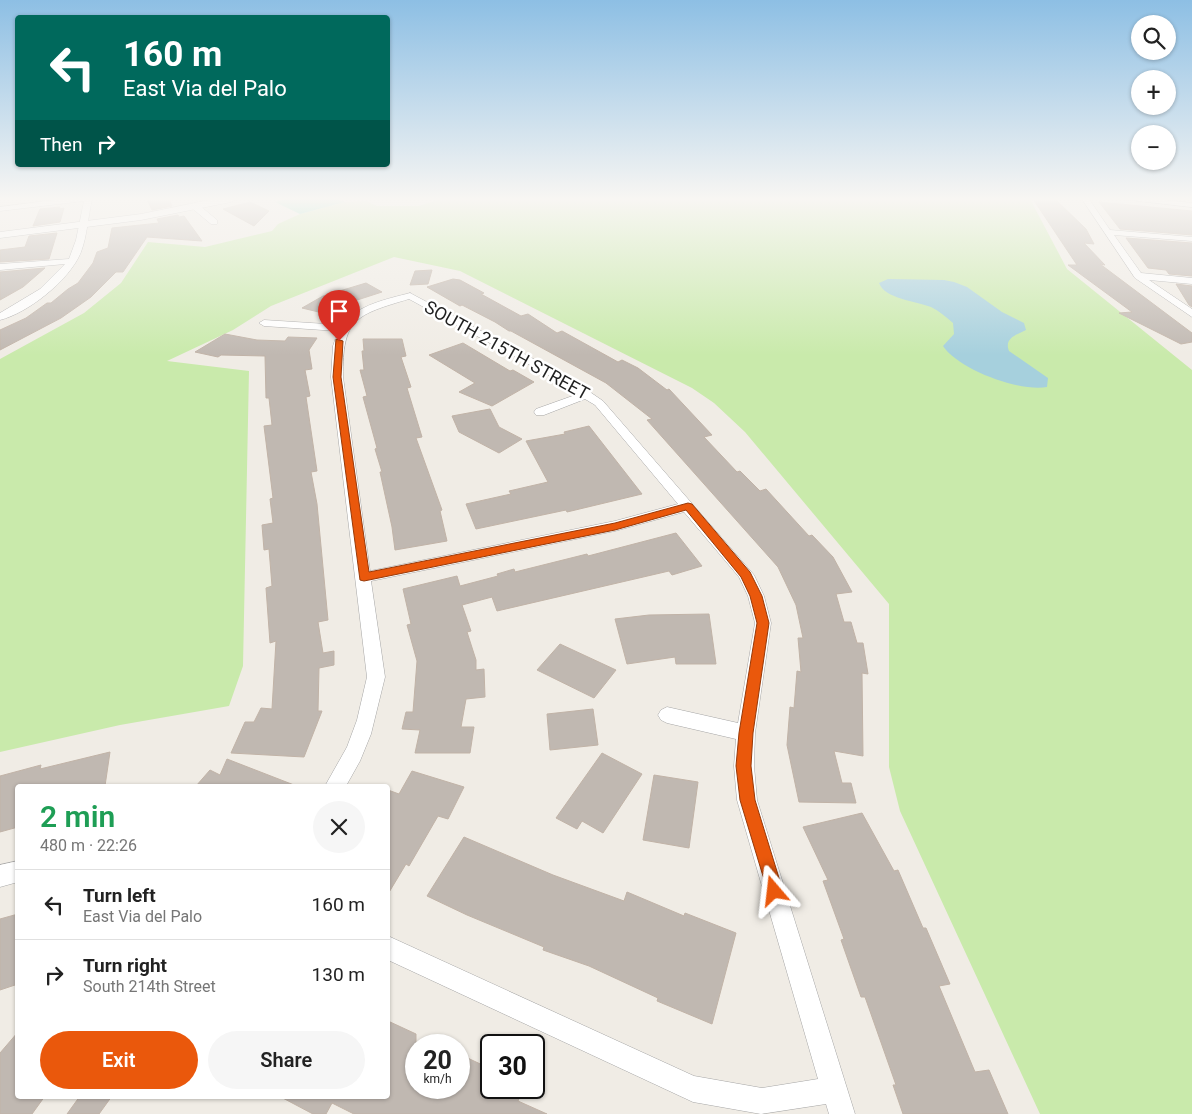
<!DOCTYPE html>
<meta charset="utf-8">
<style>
:root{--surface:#fff;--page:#f6f6f6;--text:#222;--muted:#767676;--line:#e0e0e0;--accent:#ea580c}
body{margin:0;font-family:Roboto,sans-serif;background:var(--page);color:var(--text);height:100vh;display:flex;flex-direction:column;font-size:19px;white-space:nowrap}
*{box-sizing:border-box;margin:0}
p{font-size:16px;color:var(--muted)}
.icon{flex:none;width:28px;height:28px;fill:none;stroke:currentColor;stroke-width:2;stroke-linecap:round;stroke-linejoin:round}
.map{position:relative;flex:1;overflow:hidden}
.side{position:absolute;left:15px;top:784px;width:375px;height:315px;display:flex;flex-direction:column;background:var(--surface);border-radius:5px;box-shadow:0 1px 4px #0004}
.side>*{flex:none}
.hud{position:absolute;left:15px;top:15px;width:375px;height:152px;border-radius:5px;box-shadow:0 1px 4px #0004;background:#00695c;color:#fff;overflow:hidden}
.tools{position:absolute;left:1131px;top:15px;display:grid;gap:10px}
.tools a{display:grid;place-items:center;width:45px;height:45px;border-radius:50%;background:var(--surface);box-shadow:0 1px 4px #0004;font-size:25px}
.speed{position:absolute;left:405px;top:1034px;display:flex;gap:10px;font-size:25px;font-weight:700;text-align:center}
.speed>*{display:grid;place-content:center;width:65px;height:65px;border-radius:50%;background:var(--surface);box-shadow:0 1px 4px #0004;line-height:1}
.speed small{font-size:12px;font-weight:400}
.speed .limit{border:2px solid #111;border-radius:8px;background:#fff;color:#111}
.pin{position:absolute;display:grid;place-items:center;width:42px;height:42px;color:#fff;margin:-51px -21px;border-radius:50% 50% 50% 0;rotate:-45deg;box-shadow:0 0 5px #0007}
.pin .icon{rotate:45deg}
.me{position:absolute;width:55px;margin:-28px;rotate:343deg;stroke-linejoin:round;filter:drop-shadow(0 0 4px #0008)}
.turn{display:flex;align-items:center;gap:18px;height:105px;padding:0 25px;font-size:22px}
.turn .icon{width:65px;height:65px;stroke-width:2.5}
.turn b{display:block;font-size:35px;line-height:42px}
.then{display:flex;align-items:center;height:48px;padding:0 25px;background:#0003;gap:10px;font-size:19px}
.round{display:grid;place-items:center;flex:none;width:52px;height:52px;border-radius:26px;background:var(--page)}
.head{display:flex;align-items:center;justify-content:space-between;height:85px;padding:0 25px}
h1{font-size:30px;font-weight:600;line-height:38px;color:#1e9e55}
.cta{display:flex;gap:10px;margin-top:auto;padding:10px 25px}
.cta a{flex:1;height:58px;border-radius:30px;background:var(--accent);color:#fff;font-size:20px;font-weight:600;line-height:58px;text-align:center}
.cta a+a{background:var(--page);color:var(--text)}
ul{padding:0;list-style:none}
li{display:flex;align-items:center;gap:15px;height:70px;padding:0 25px;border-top:1px solid var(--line)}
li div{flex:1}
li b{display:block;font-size:19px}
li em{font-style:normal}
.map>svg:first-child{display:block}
</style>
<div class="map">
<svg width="1192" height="1114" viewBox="0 0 1192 1114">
<rect width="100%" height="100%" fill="#f0ece5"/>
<path fill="#c9eaab" d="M441,199H1030L1067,269L1192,370V1114H1040L900,811L889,767V604L745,432L714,403L692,388L460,271L394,257L271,306L233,330L167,361L249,371L243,666L229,706L120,725L0,752V359L84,313L121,283L148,242L205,247L272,231L278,224L300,214L345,202L366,201L377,206H419Z"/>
<path fill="#83dfbd" d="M286,199H338L345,202L300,214L275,202Z"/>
<path fill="#a6d0dd" d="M888,279L944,280L954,282L967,287L1002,312L1024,323L1026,330C1016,335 1004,338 1009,351L1048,378L1047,387C1020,392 959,370 943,346L954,334L953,323C946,317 939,311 931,307C916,301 885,299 879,283Z"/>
<path fill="#c0b8b1" stroke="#c1b3a7" d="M147,199H169L172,206L152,210Z
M1033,199H1055L1086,229L1094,244L1084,243L1105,265L1100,264L1192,333V342L1181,344L1119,313L1132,312L1068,265H1077Z
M250,202L269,211L254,226L223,209Z
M1099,202L1192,211V235L1120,229Z
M60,207L59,209L64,208L60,222L33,226L40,209Z
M178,215L179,217L184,216L202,241L147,237L123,272H116L91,297L61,318L0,350V330L26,318L47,303H51L68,289L78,283L93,263L97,252L108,248L112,228L159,223L157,219Z
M57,233L49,259L0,262V250L25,247L29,236Z
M1126,238L1192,243V276L1169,274L1166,270L1148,268Z
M45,268L23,287L0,300V272Z
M432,270L428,284L410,285L415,271Z
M453,279L460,280L484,293L481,294L521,316L528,314L557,333L562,331L618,362L622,360L638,368L667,390L669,389L712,435L704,437L737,472L740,471L760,491L766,489L809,536L812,535L833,557L852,592L836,594L844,622H851L857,643H863L868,674L862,673L863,756L834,751L842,783H851L856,803L799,802L787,745L790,707L794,708L797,671L801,672L798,638H803L796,605L778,567L647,420L652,419L606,383L511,331H509L495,322L462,305L460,306L427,287Z
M366,283L382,292L351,302L331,315L302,308L323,296Z
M1176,284L1192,286V307L1189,305Z
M225,334L257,340L285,341L288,337L317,338L309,350L312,369L305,370L310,396L306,397L317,471L311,472L317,504L328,620L318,622L323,653L334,651V665L319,668L318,711H322L304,757L231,753L245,722H254L261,708L272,709L276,641L270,643L266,588L272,586L269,549L264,550L262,525L273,523L270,499L273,498L264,426L272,425L269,398H266L265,356L221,355L218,357L195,352Z
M363,339H402L406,356L401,357L411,387L407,388L422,437L416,438L442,510L440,511L447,541L395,550L392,527L380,472H382L375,449L377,448L363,397L367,396L360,370H364L362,351H364Z
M463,343L510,371L513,370L534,382L492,406L459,392L475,383L429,355Z
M490,409L499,427L522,439L499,453L459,432L452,416Z
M589,426L642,494L567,512L566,510L476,529L466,504L511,494L509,491L548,482L526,441L565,434L564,432Z
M676,533L702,566L672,575L669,571L497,611L492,597L462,605L471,631L467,632L476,660V670L484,669L485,697L466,699L461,727H474L470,753H415L420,730L402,729L406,712H413L417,661L407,625L411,624L403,589L457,576L460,586L498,576L497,574L514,569L515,572L587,554L588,556Z
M709,614L716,664H676L675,657L627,664L615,619L649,615Z
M560,644L616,670L594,698L537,670Z
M593,709L598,745L550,750L547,714Z
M110,752L105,786H18V827L0,832V776L41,765L40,769Z
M602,753L642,774L603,833L582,821L577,829L556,818Z
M227,759L294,785V786H196L210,770L220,775Z
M412,771L464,787L448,819L438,816L409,866L406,864L388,894V790L399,794Z
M654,775L698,782L689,848L643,840Z
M862,813L894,871L898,870L923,928H926L950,984L939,986L975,1072L989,1070L1008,1114H903L893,1085H896L865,997H861L841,940L844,939L823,881L828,880L803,827Z
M464,837L553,875L624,901L627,892L684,916L685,913L736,933L712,1024L657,1001L658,998L589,966L543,950L544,947L467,915L427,896Z
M18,914V984L0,990V919Z
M388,1021L416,1034V1088H459V1054L491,1069V1088H523L518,1101L547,1114H354L332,1103L326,1114H313L279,1096H388Z
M18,1032V1096H45L32,1114H0V1053Z
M80,1096H112L99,1114H67Z"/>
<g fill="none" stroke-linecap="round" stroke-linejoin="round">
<g stroke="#a6a6a6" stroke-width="1">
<path id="minor" d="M62,199H92C88,217 87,236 81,252C70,280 28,313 0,320V313L40,289L65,264L0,270V264L69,259L76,240L84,201L0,211V207Z
M1082,199H1089L1110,230L1192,237V241L1114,235L1141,273L1192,278V284L1149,280L1192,309V317L1135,278Z
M1121,199H1154L1192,203V207Z
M193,205H199L217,220V224H211L193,209Z
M410,293L571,379L603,401L754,575L764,596L771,623L755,733L754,766L757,800L855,1114H829L826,1104L761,1114L693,1102L388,960V936L694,1076L762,1088L818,1079L737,800L734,766L736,739L667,723L661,720L658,715L661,710L667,707L738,723L755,623L748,596L739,577L684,512L615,531L371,581L385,677L371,734L360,761L346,786H325L347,747L357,720L367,677L331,377L333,346L338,331L264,326L259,323L264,320L342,325C357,305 387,299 410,293ZM409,299L563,383L578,394L536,409L534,412L536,415H544L585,399L595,405L678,504L615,521L370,571L343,377C342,318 356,315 409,299Z
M18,861V882L0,887V865Z"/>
</g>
<g stroke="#a6a6a6" stroke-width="1">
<path id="tertiary" d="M214,199H236L231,202L141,220L0,238V232L141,214Z"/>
</g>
<use href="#minor" fill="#fff" fill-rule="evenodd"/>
<use href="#tertiary" fill="#fff" fill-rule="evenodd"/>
</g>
<linearGradient id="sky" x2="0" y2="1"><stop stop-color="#8dbfe4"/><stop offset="0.56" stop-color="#f8f6f3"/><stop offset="1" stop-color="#f8f6f3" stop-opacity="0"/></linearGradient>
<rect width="1192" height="355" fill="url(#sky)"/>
<path fill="#ea580c" stroke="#983908" d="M336,339L343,341L341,377L369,572L615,523L688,503L692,504L750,572L762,596L769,623L753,733L751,766L755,800L783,891L780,896L774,899L769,896L740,800L736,766L739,733L757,623L750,596L741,577L686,510L615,530L364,581L360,580L333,377Z"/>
<g text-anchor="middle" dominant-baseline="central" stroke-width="5" stroke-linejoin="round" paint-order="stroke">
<g font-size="18" fill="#1f1f1f" stroke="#fff">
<text transform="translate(507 350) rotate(29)">SOUTH 215TH STREET</text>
</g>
</g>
</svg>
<div class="tools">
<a><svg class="icon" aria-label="search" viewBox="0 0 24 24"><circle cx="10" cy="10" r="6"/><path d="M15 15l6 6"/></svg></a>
<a>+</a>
<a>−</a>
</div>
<div class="speed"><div>20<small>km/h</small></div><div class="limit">30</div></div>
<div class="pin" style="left:339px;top:341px;background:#d93025"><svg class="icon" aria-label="arrive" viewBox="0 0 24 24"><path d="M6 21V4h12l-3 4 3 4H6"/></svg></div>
<svg class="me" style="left:774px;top:891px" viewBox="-20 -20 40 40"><path d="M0-17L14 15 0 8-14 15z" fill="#ea580c" stroke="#fff" stroke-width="4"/></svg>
<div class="hud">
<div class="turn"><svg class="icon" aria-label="left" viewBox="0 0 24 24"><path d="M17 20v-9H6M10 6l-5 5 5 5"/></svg><div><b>160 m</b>East Via del Palo</div></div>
<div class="then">Then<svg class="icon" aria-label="right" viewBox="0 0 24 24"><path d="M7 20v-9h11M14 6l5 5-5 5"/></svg></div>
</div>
<section class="side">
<div class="head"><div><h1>2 min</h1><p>480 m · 22:26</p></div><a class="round"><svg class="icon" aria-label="close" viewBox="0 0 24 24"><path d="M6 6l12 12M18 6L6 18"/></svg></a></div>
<ul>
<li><svg class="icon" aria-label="left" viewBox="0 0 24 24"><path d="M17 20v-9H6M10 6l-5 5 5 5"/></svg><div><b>Turn left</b><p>East Via del Palo</p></div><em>160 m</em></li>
<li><svg class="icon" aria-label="right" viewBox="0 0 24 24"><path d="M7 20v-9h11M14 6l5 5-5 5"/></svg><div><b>Turn right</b><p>South 214th Street</p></div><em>130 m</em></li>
</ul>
<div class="cta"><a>Exit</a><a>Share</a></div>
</section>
</div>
